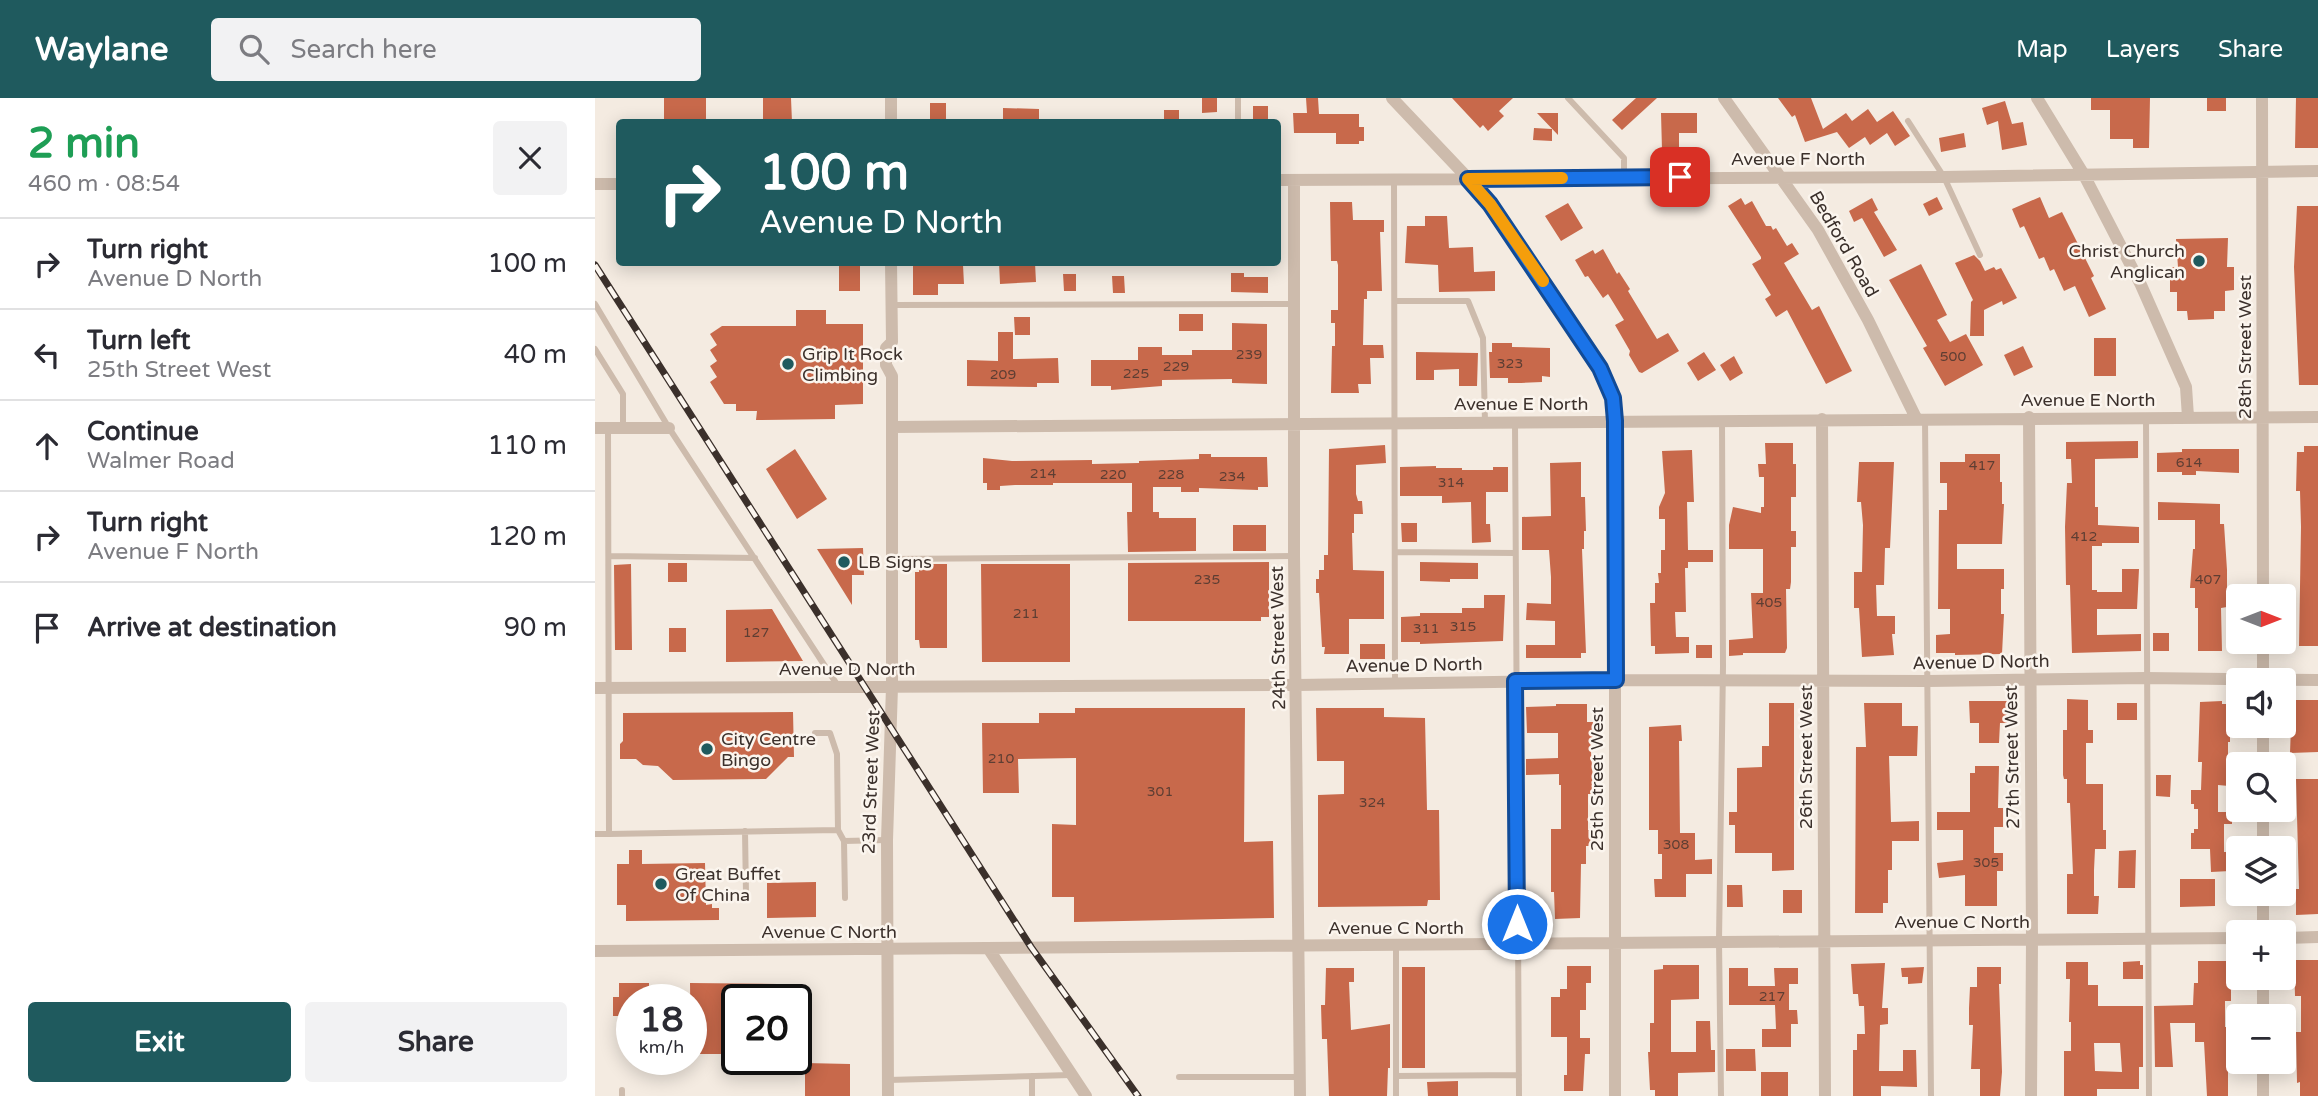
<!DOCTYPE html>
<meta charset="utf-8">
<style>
:root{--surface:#fff;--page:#f2f2f3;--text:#2b2b33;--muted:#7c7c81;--line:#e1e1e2;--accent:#1f5a5e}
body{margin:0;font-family:"Varela Round",sans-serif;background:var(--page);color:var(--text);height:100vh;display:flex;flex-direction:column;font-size:26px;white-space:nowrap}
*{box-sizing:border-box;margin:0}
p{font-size:23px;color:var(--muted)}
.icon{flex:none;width:38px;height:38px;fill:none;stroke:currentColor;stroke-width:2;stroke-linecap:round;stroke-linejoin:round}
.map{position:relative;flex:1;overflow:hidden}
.details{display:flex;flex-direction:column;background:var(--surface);width:595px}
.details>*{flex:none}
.top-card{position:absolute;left:21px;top:21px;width:665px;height:147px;border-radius:7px;box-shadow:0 4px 18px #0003;background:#1f5a5e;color:#fff;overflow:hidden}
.needle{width:46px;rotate:90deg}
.controls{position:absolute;left:1631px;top:486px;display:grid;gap:14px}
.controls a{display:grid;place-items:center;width:70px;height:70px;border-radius:7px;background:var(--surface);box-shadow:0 4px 18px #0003;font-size:35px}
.speed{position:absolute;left:21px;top:886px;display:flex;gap:14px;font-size:35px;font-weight:700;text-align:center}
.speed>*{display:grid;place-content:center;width:91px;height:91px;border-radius:50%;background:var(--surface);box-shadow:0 4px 18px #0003;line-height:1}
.speed small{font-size:18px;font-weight:400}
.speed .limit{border:4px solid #111;border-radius:10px;background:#fff;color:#111}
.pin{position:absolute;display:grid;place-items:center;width:60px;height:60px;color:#fff;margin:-30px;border-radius:14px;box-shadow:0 4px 10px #0006}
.me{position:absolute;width:77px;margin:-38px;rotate:0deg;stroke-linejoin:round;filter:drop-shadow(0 0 5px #0008)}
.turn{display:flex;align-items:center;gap:24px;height:147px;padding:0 28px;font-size:32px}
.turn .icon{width:91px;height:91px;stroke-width:2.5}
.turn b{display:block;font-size:49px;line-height:60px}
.round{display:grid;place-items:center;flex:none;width:74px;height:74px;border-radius:7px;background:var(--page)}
.head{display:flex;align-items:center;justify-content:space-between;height:119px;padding:0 28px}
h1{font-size:42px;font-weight:700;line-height:52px;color:#1e9e55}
.action{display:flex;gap:14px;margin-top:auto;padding:14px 28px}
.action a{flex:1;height:80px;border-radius:7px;background:var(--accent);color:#fff;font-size:28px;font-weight:700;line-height:80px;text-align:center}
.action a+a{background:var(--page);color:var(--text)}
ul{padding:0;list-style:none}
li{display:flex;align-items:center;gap:21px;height:91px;padding:0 28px;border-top:2px solid var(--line)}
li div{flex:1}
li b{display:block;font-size:26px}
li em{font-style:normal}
header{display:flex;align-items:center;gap:42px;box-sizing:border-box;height:98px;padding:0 35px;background:var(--accent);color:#fff}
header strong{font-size:33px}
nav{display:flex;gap:38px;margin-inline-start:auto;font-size:24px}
.search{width:490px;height:63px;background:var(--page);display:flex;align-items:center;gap:18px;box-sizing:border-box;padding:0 24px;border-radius:7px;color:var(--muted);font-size:26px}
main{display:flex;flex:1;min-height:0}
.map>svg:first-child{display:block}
</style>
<header>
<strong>Waylane</strong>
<div class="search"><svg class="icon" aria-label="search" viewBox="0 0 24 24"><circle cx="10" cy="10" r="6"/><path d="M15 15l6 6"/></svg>Search here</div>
<nav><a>Map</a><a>Layers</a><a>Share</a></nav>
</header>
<main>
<section class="details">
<div class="head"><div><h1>2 min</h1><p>460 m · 08:54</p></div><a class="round"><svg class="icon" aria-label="close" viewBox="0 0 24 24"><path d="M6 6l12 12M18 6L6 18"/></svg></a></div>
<ul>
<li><svg class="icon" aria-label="right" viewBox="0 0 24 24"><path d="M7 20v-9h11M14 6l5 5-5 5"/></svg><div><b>Turn right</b><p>Avenue D North</p></div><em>100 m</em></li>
<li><svg class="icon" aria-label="left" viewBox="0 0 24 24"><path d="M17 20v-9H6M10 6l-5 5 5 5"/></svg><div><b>Turn left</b><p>25th Street West</p></div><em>40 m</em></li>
<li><svg class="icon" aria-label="ahead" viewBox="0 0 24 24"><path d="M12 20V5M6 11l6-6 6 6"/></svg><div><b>Continue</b><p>Walmer Road</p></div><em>110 m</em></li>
<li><svg class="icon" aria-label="right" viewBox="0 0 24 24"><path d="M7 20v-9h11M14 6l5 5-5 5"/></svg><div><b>Turn right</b><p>Avenue F North</p></div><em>120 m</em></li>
<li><svg class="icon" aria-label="arrive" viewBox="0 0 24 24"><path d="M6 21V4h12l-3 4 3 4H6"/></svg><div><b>Arrive at destination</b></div><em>90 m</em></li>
</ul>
<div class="action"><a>Exit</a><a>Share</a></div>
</section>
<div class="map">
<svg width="1723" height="998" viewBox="0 0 1723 998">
<rect width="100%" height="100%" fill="#f4ebe1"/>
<path fill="#c8694b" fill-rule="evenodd" d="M69,0H111V24H69Z
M168,0H196L197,24H168Z
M607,0H622V14L607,15Z
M711,0H723L724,16H764V29H769V43H764V46H741V35H699L698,15H712Z
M857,0H918L904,13L909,18L893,33L888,27L885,30Z
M1041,0H1062L1027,32L1017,22Z
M1183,0H1216L1228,31L1251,15L1257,23L1273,11L1282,24L1298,13L1315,38L1300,48L1292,35L1275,47L1270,39L1254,50L1242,34L1210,44L1200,17L1197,19Z
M1496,0H1555L1554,50H1538V41H1515V12H1496Z
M1612,0H1631V13H1612Z
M1701,0H1723V50H1700Z
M1410,3L1417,26L1428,24L1432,47L1407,52L1403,23L1392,27L1387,10Z
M335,5H351V24H335Z
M658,8H673V24H658Z
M408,10L444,11V24H408Z
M569,12H584V24H569Z
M942,15H963V37Z
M1066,15H1102V35H1084V52H1067Z
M939,30L957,31V43L938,42Z
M1369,35L1371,49L1346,54L1344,40Z
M1342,99L1348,111L1334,118L1328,106Z
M1445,99L1454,120L1467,114L1499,178L1496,180L1511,211L1494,219L1480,188L1469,193L1459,171L1455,173L1449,159L1444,161L1429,128L1425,130L1417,111Z
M1146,100L1150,107L1157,103L1171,128H1176L1178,132L1181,130L1192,148L1197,145L1204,156L1189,165L1217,212L1224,208L1257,273L1231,286L1192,212L1181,219L1170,201L1176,197L1157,166L1166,161V159L1133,108Z
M1277,100L1283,112L1279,114L1302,152L1289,159L1267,120L1259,124L1254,113Z
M735,104H757L758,122H789V134H785L787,193H772V201H769L768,247H788L789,260H775L776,286H763L764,295H736L737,248H740V225H736V212H743V167L742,163H736Z
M973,105L988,130L966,143L950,118Z
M1702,108H1723V287H1704L1699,169Z
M830,118H852L854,150L878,149L879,174L900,173V193L844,194L843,167L810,165L812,128H830Z
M1633,140L1632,169H1639V192L1630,193V213H1619V221L1593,222L1592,213H1582V194H1575V169H1583L1581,141Z
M1008,151L1022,176L1024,174L1035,191L1033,193L1062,241L1073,235L1084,253L1047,275L1044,274L1034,257L1035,253L1020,227L1029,222L1013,196L1008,200L993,178L990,179L980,162L998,152L1000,156Z
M1379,157L1385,163L1390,173L1399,169L1401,172L1406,170L1422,200L1408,207L1407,203L1389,212V238H1375L1376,204L1378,202L1360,165Z
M244,164H265V193H244Z
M318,164L368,167L369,186H343V197H318Z
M404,164L440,165L441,184L405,186Z
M1326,166L1352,217L1342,222L1355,244L1371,236L1388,267L1350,288L1328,250L1332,248L1294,182Z
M636,175H649V179H673V195L636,194Z
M468,176H481V193H469Z
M517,178H529L530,195H518Z
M201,212H231V226H268V306L240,307V321L161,322L162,313H141V306H129L115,284L122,279L115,268L122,263L115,252L122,247L115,236L127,228H201Z
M584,216H608V233H584Z
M419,219H435V237H420Z
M637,225L672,226V286L637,285V281L567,282V288L516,292V288H496V262H543V249H567V257H597V252H637Z
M403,234H418V261L463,260L464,285H442V289L372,288V262L403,263Z
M1499,240H1521V278H1499Z
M897,245H917V249L955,250V279L947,278V284L926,285H913V280H895L894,254H897Z
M1428,248L1438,269L1419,278L1409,257Z
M821,254L883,255L882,288H864V271L839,272V282H821Z
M1109,254L1121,272L1103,283L1092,265Z
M1139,258L1148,275L1135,283L1125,267Z
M1543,343V360L1500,361V409H1503V427L1544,429V445H1507V448H1497V492H1502V494H1527V471H1544L1542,511H1502V537L1546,536V553L1477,555L1475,487H1471L1470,429L1472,385H1477L1476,361H1471V344Z
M1170,345H1198V366H1201V399H1196V433H1201V449H1196V484L1195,491H1191L1192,550L1190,555H1148V557L1134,558V542L1158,540L1156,495H1168V451H1134V427L1138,409L1166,415V409H1169V379H1164L1163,366H1171Z
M790,347L791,365L761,367V396L763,403H767L768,416H759V435H757L758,472L789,473V521H754V556H729L730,549H727L724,495H721V481H724V472H729V457H733L734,351Z
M1709,348H1723V548H1704L1706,429L1705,393H1701L1702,354H1709Z
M200,351L232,401L202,421L171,371Z
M1587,351H1644V375L1601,373V377H1587V374H1562V355L1587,354Z
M1097,352L1099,404H1092L1093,452H1118V464H1093V470H1090L1091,514H1080L1081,539H1094V555L1060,556V548H1056L1055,505H1060V485H1064L1063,475H1066V452H1070V421H1064V409L1070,395L1067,353Z
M604,356H616V359H672L673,389H663V392L604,390V394H586V389H558V414H564V420H601V453L533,454L532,414H537V385H458V387H420L405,388V392H392V385H388V360L417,363L497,362V366L544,365V363L604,361Z
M1370,356H1405V384H1407V406H1409L1407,446H1362V471H1409V491H1406V516H1409L1407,556L1360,557V555H1341V537L1355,536V511H1343L1344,412H1352V385H1345V364H1370Z
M986,364V399H990L991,433H989V451H987L991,555H986V560H931V547H960V523L931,522L932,505L956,506V479L954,452H927V419L956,418L955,365Z
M1264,364H1299L1295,450H1290L1289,487H1281L1282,518H1300V536H1297L1299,557L1267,559L1264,510H1259V474H1267L1268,427L1266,404H1262Z
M841,368V370H867V372H898V369H913V394H891V426H895L896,444L877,445L876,404L847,405V398H805V369Z
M1563,404L1625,406V426H1629L1632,472V509L1626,510L1627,553H1603V510H1600V490H1595L1598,451H1600V422H1563Z
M806,425H822V444H807Z
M638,427H671V453H638Z
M268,450L269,477H257V507L222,451Z
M674,464V519H666V523H533V465Z
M825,464L883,465V481H855V484L825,483Z
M73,465H92V484H73Z
M36,466L37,552H20L19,467Z
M324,466H352V550H325L324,542H320V474H324Z
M386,466H475V564H387Z
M889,497H910L908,543L825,546V544H806V519L825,518V515H867V510H889Z
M177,511L208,563L131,564V512Z
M74,530H91V554H74Z
M1558,535H1574V553H1558Z
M765,546H790V561H765Z
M1101,547H1117V560H1101Z
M1472,601L1493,602V632H1498V645H1491V686H1508V732H1511V751H1500L1499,772V798H1504L1503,816H1472V776H1478L1475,705H1472V681H1469L1468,677V632H1472Z
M1697,602H1723V654L1695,655Z
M1374,603H1413V625H1405L1404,645H1384V625H1375Z
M1627,603V606H1632V625H1635V644H1633V671H1635L1634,688L1623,687V714H1637V726H1629V754H1634L1635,773L1616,774L1615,751H1596V735H1599V731H1603V711H1599V706H1596V692H1606L1607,664H1603L1605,604Z
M1174,605H1199V772L1177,773V755H1140V727H1134V714H1142V670L1167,669V648H1174Z
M1269,605H1307V628H1323L1322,658H1294L1296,724L1324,723V743H1297V772H1293V805H1288V815H1260L1261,649H1271Z
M1522,605H1542V622H1522Z
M961,606H992V624H998V640H995L999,696H993V732H997V748H991V766H986L985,820L960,821L959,794H956V731H966V687H964V676L931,677V661L963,660V635H932L931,609L961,608Z
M480,610H650L649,744L678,743L679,820L479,824V799H457V726L481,727V660L423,661L424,695H388L387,625H444V615H480Z
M721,610H789V619L830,620L832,712H844L845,802H833L832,808L723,809V697L749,696V663H722Z
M198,614L199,659H193L171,681L78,682L63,668L48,667L41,661H25V646L28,643V615Z
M1086,627L1087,643H1084L1085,735H1100V762L1117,761V776H1091V799H1060L1059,781H1067V756H1063V732H1054V629Z
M1380,668H1404L1403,710H1408V729H1399V755H1408V773H1402V808H1370V777L1344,780L1342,765L1368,762V732H1342V714H1375V675H1380Z
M1561,677H1576L1575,699L1561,698Z
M1701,681H1723V816L1701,817V791H1704Z
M34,752H47V766L110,765L111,807L117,806V810H124V822L31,823V807H22V766H34Z
M1541,752L1540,790H1523L1524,753Z
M1585,781H1620V808L1585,809Z
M221,784V819L172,820V785Z
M1132,787H1147L1148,809H1132Z
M1188,792H1207V815H1188Z
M1699,862H1723V998H1705V984L1702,985L1701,934H1706V898H1700Z
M1545,863V867H1548V881H1528V864Z
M1603,863H1636V903H1630V929H1637V944H1633V998H1612L1609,944H1600V925H1575L1578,969H1560L1559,908L1598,907L1599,885H1603Z
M1471,864H1493V887H1503V908H1548V969H1544V991H1502V998H1469V953H1476V924H1474L1475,881H1471ZM1499,945H1525L1527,974L1500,973Z
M1290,865L1287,910H1293V926L1285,927L1284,973H1308V952H1321L1322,989L1286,988V998H1258V952H1262V936H1270L1269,908H1264L1263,896H1258L1256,866Z
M1068,867H1104V901L1076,902V954H1101V923H1115L1116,952H1120V974L1083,975V998H1060V992H1055L1053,954H1055V925H1059V872L1068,871Z
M972,868H996V885H991V912H985V940H995V956H990L988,993H969V977H972V939H956V899H965V891H972Z
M807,869H830V970H807Z
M1329,869L1327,885L1313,886V879H1307L1306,870Z
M1382,869H1406V886H1404L1407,974L1405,998H1385V971H1376L1378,927H1374V910L1375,889H1382Z
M731,870H759V884H754L756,932L795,926V970H793L792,998H734L732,941H727L726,907H730Z
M1134,870H1153V888H1180L1179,870H1203V886H1194V912H1202L1203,926H1196V949H1167V931H1181L1180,907H1134Z
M24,885H54V901H37V933H23V918H18V899H24Z
M95,885L183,886V901H128V956H96Z
M1131,951H1160L1161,973H1131Z
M210,965L255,966V998H210Z
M1166,974H1193V998H1166Z
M863,983V998H833L832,984Z"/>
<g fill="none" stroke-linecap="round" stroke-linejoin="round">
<path stroke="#cdbbac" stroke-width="6" d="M973,0L1029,60V79
M1313,23L1349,79L1385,157
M643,24V0
M799,82L800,584
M800,203H873L888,240L890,324
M0,206L74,330L243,588
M296,207L700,206
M0,251L28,296V330
M1330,321L1336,998
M1551,321L1554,998
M920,326L924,998
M13,330L14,736L243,732L249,743L292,742
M800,454L920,455
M14,458L160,460
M297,461L699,458
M220,635H235L242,656L243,732
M150,733L151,796
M0,736H14
M249,743L250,800
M437,978V998
M801,978L924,977
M584,979H704
M293,982L476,977
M27,992V998
M801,998V848
M1126,998L1124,843L1128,568L1127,323"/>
<path stroke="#cdbbac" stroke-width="12" d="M296,0V24
M797,0L886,94L1005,270L1018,300L1020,323V998
M1129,0L1223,132L1273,222L1321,320
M1442,0L1489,77L1546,187L1591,289L1593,319
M1667,0L1668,499
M682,82L1349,79L1723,73
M699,82V458L705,998
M0,86H24
M1434,319L1437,841L1436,998
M1227,321L1230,998
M297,329L1723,319
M0,330H74
M1668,583V544
M0,590L702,587L1021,582L1333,583L1551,580L1723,582
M1668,628V667
M1668,712V751
M1668,796V835
M1689,840L1723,839
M393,850L491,998
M0,853L1643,840
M1668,919V880
M293,998L292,742L297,589V278L291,267V250L297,244L296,164
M1668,998V964"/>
<g stroke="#3b302b" stroke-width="7">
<path id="rail" d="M0,167L436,849L543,998"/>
</g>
<use href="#rail" stroke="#fbf5ee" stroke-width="4.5" stroke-dasharray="13" stroke-linecap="butt"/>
</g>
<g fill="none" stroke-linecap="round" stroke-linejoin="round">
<g stroke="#114b97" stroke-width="18">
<path id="route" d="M922,826L920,583L1021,582L1020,323L1018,300L1005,270L895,106L873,81L1085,79"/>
</g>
<use href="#route" stroke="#1a73e8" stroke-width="12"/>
<path stroke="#f59e0b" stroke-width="12" d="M948,183L895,106L873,81L967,80"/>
</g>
<g fill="#1f5a5e" stroke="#fbf5ee" stroke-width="2.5">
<circle cx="1604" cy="163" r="7"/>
<circle cx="193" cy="266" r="7"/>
<circle cx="249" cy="464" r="7"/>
<circle cx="112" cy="651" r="7"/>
<circle cx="66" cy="786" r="7"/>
</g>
<g text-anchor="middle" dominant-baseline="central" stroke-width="5" stroke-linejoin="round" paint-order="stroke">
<g font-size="14" fill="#5e3e33">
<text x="654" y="256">239</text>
<text x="1358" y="258">500</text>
<text x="915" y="265">323</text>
<text x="581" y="268">229</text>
<text x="541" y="275">225</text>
<text x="408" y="276">209</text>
<text x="1594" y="364">614</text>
<text x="1387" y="367">417</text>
<text x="448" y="375">214</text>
<text x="518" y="376">220</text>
<text x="576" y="376">228</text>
<text x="637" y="378">234</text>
<text x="856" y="384">314</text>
<text x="1489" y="438">412</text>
<text x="612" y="481">235</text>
<text x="1613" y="481">407</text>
<text x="1174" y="504">405</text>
<text x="431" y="515">211</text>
<text x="868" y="528">315</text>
<text x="831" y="530">311</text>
<text x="161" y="534">127</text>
<text x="406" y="660">210</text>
<text x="565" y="693">301</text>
<text x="777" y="704">324</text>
<text x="1081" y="746">308</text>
<text x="1391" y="764">305</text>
<text x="1177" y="898">217</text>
</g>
<g font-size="18" fill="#3b302b" stroke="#fbf5ee">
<text x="1203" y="61">Avenue F North</text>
<text transform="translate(1249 146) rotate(60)">Bedford Road</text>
<text transform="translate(1650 249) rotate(-90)">28th Street West</text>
<text x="1493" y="302">Avenue E North</text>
<text x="926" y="306">Avenue E North</text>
<text transform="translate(683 540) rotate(-91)">24th Street West</text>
<text transform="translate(1386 564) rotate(-1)">Avenue D North</text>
<text transform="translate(819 567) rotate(-1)">Avenue D North</text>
<text x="252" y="571">Avenue D North</text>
<text transform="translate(1211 659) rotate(-90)">26th Street West</text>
<text transform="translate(1417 659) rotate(-91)">27th Street West</text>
<text transform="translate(1002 681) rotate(-90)">25th Street West</text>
<text transform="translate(276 684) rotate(-88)">23rd Street West</text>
<text x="1367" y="824">Avenue C North</text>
<text x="801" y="830">Avenue C North</text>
<text x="234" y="834">Avenue C North</text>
</g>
<g font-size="18" fill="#3b302b" stroke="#fbf5ee" text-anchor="start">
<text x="1590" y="153" text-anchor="end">Christ Church<tspan x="1590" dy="21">Anglican</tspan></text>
<text x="207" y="256">Grip It Rock<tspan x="207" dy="21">Climbing</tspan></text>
<text x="263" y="464">LB Signs</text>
<text x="126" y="641">City Centre<tspan x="126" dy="21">Bingo</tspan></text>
<text x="80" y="776">Great Buffet<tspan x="80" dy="21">Of China</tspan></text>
</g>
</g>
</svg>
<div class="controls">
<a><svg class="needle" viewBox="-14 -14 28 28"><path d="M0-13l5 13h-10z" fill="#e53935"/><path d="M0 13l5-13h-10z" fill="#7c7c81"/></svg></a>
<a><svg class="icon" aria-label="sound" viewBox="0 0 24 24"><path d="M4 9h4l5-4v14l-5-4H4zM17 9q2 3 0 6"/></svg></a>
<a><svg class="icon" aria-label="search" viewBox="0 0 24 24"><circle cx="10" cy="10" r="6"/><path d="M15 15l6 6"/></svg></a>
<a><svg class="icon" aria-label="layers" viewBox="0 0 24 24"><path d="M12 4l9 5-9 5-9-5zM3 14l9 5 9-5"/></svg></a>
<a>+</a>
<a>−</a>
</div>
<div class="speed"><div>18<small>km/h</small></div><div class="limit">20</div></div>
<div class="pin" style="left:1085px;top:79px;background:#d93025"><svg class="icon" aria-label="arrive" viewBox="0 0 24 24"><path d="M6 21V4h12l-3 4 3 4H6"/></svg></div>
<svg class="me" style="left:922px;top:826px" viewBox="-20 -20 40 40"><circle r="17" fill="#1a73e8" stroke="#fff" stroke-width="3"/><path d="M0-11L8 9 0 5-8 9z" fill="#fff"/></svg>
<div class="top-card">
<div class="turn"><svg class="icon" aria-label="right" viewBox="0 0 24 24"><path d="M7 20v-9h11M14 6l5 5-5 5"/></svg><div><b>100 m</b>Avenue D North</div></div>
</div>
</div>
</main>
